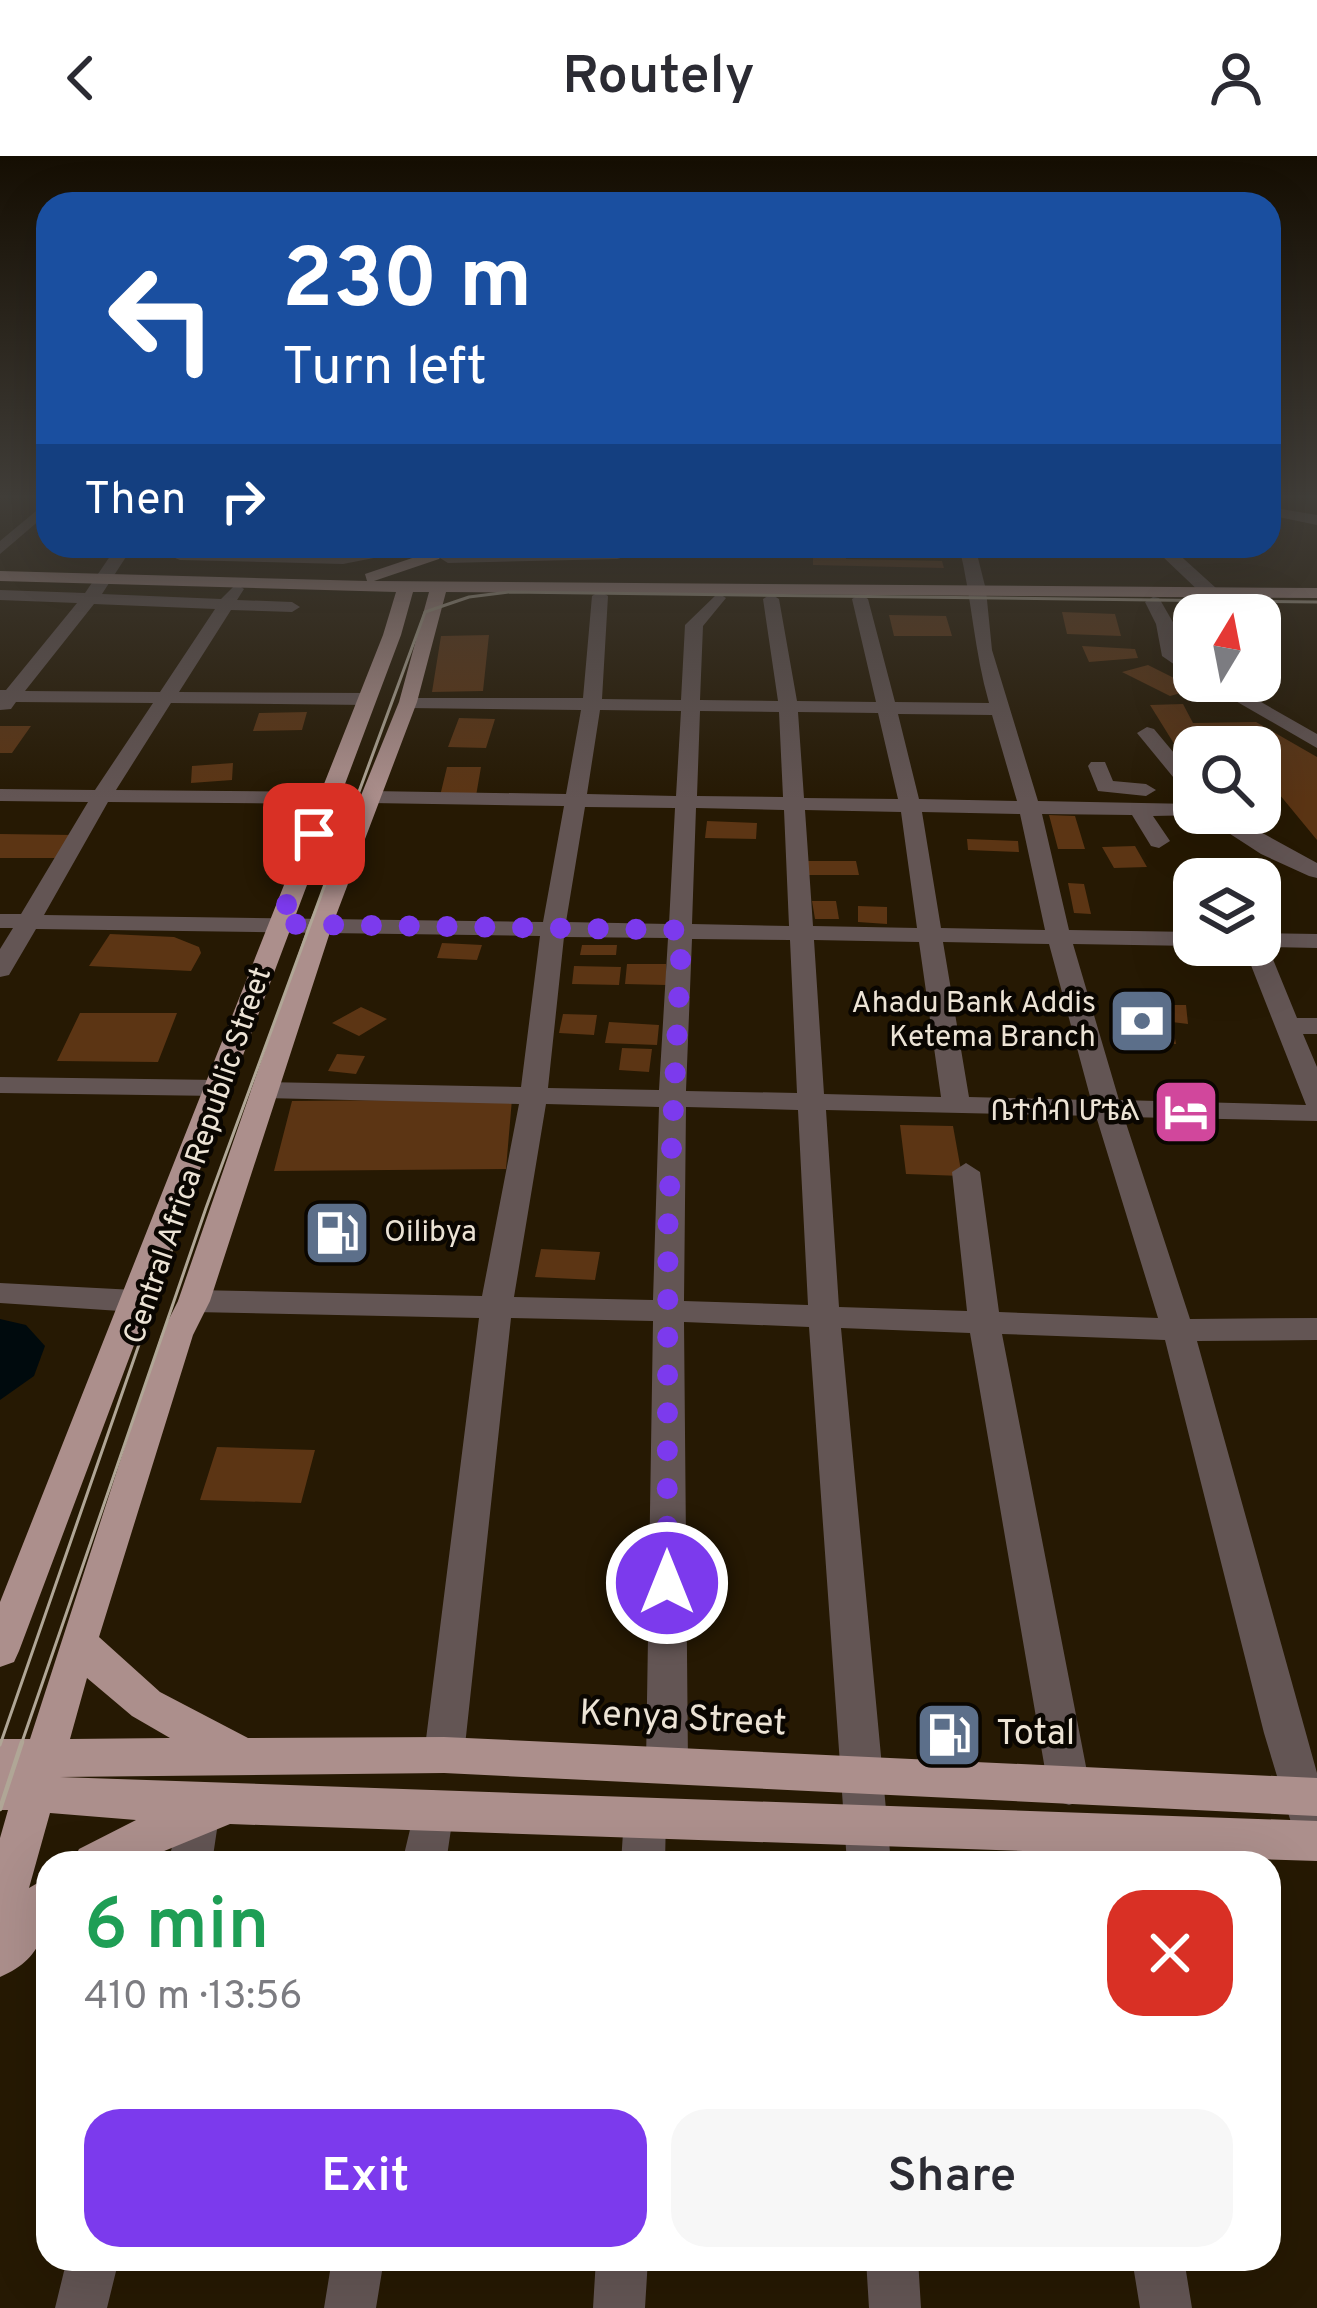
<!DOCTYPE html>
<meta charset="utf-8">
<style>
:root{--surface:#fff;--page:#f7f7f7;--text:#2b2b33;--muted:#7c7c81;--accent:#7c3aed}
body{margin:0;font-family:Overpass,"Noto Sans Ethiopic",sans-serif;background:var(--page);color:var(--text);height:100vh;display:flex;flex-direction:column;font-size:45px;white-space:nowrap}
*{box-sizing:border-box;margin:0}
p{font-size:39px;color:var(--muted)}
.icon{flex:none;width:66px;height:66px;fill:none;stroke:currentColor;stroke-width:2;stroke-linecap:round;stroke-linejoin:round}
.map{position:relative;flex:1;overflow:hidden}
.details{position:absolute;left:36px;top:1695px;width:1245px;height:420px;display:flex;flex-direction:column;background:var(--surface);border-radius:36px;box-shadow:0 12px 48px #0002}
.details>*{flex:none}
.hud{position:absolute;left:36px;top:36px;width:1245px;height:366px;border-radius:36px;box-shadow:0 12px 48px #0002;background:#1a4fa0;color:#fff;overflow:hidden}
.needle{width:78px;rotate:10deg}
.tools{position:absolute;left:1173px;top:438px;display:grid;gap:24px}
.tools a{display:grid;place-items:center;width:108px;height:108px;border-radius:24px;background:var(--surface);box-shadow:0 12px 48px #0002;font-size:60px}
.pin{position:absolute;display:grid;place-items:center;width:102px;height:102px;color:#fff;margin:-51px;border-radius:24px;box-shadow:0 6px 18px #0006}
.me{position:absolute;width:132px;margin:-66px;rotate:0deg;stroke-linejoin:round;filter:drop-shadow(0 0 9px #0008)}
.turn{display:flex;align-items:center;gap:42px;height:252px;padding:0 48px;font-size:54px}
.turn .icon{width:156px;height:156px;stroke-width:2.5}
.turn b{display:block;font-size:84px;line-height:102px}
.then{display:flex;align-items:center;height:114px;padding:0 48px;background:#0003;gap:24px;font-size:45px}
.round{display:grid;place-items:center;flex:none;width:126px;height:126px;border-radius:36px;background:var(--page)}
.overview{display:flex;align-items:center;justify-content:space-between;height:204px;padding:0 48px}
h1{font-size:72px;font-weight:600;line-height:90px;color:#1e9e55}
.primary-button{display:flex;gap:24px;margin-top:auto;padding:24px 48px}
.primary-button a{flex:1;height:138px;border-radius:36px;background:var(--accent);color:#fff;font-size:48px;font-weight:600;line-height:138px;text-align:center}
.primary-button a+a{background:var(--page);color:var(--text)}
header{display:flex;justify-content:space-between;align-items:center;height:156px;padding:0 48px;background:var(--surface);font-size:54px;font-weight:600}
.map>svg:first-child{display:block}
</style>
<header><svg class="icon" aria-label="back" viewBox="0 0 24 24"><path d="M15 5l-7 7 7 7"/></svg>Routely<svg class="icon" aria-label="person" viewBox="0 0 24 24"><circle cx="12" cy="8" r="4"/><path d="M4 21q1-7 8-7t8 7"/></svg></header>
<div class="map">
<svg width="1317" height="2152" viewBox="0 0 1317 2152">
<rect width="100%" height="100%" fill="#261903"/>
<path fill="#000a0d" d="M0,1163L26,1169L45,1190L34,1220L0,1244Z"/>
<path fill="#5c3514" d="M822,390H845L846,403L942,405L944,412L813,409V402H822Z
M1062,456L1115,458L1121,480L1067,478Z
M889,459L946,460L952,480H894Z
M489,479L483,535L432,536L441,480Z
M1082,490L1135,493L1138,502L1089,506Z
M1148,509L1196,533L1170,540L1122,516Z
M1183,548L1193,567L1256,566L1317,601V684L1260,615V591H1194V607H1186L1150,549Z
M307,556L302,574L253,575L259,557Z
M459,562L495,563L486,592L448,591Z
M0,570H31L12,597H0Z
M233,607L232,624L191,627L192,610Z
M447,611H481L476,640H440Z
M1049,659L1075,660L1085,693H1058Z
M707,665L757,667L756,683L705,682Z
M0,678L74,679L60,702H0Z
M967,683L1018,685L1019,696L968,694Z
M1135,690L1147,711L1114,712L1102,691Z
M804,705H856L859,719H807Z
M1068,727L1084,728L1091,758L1074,757Z
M812,745H836L839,763H815Z
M858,750L887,751V768L858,766Z
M110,778L174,781L199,791L201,797L191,815L89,810Z
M442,787L482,789L477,804L437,802Z
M582,789H617L616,799H580Z
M627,808H666V829L625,828Z
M574,810L621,811L619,829L572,828Z
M1141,849H1186L1188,868L1172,866L1176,888L1143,886L1137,854Z
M361,851L387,863L359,880L332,867Z
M80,857H177L158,906L57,905Z
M563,858L597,859L594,879L559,877Z
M609,866L659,869L657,889L605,887Z
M622,892L652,893L649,916L619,914Z
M337,898L365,900L356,918L328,915Z
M512,943L506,1013L274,1015L292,945Z
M900,969L953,970L962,1020L906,1018Z
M541,1093L600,1096L595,1124L535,1121Z
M217,1291L315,1294L301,1347L200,1344Z"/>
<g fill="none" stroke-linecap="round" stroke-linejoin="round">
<path fill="#635554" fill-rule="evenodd" d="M48,345V357L0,398V385Z
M1269,351L1317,359V369L1269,359Z
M117,390H133L102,438L221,443L236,428L244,433L237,444L292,446L300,451L292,456L231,454L179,536L367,537L376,543L367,549L171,547L116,634L329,636L339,642L329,648L108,646L44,759L543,766L564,650L371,647L361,641L371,635L566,638L581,554L408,552L401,550V542H583L592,440L600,435L608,440L602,543L681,544L685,469L718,437L726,442L703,470L700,544L778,545L763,443L771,438L779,443L797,545L876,546L852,443L860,438L868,443L895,546L989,547C974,495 972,443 959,390H975L986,434L992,494L1038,645L1194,648V657H1226L1317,707V722L1309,720L1261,698L1201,659L1153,660L1170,685L1159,692L1151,690L1132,659L1042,658L1069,774L1194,776V789H1199L1194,790L1073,788L1119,944L1306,949L1243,789H1260V777L1317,778V792L1268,791L1297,862H1317V878H1303L1317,911V965L1124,961L1190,1163L1317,1162V1184L1197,1185L1317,1617V1702L1302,1697L1296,1683L1264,1577L1165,1184L1002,1178L1090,1631L1084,1644L1069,1649L1054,1644L1048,1631L970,1177L841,1172L891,1707H847L809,1171L684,1166L688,1608L682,1621L667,1626L652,1621L646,1608L653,1165L511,1162L464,1599L458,1612L444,1617L430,1612L424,1599L479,1162L194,1156L183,1152L178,1145L183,1138L194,1134L482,1140L519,948L264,942L250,934L264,926L521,931L540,780L36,773L9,819L0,821V793L13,772H0V758H21L88,646L0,645V633L95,634L153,547L16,546L11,553L0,554V534H6L77,447L0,444V434L85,437ZM94,448L215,453L160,536L25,535ZM600,554L681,555L676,640L587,638ZM700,555L779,556L783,641L697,640ZM798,556L878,557L898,643L804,642ZM898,558L992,559L1017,645L919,643ZM585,651L675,652L669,768L566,766ZM696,652L784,654L789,770L692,768ZM805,654L901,656L917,772L813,770ZM922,656L1020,658L1045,774L941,772ZM564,781L668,782L659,934L548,932ZM692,783L790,784L797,937L686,935ZM814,784L919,786L941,941L824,938ZM943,786L1049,788L1091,944L969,941ZM546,948L659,951L653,1144L514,1141ZM686,951L798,954L808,1149L684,1145ZM826,954L1096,960L1158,1162L999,1156L980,1016L966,1007L952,1016L967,1155L839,1151Z
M163,390L343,398L385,390L379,401L343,408L180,404L163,397Z
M622,390H638L635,398L617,403L448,407L440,402L448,397Z
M1162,394H1174L1216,432V440H1204L1162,400Z
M1153,441L1159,442L1174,468L1180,498L1194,508V522L1162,500L1156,468L1145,446Z
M1201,525H1224L1317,578V592Z
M1147,571L1154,573L1194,621V640L1187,638L1137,577Z
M1091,606H1105L1113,625L1146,628L1156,634L1146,640L1098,635L1088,610Z
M0,921L219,924L233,932L219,940L0,937Z
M0,1127L135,1134L146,1138L151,1145L146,1152L135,1156L0,1147Z
M433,1634L448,1640L454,1653L446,1707H402L418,1640Z
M198,1641L213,1647L219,1660L212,1707H168L183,1647Z
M645,1642L660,1648L666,1661L665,1707H621L624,1661L630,1648Z
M67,2103H119L107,2152H55Z
M332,2103H384L376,2152H324Z
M596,2103H648L645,2152H593Z
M866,2103H918L921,2152H869Z
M1132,2103H1184L1192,2152H1140Z"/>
<path fill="#ac8f8c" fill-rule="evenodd" d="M433,395L441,400L439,403L374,425L1317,432V442L446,436L417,546L332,770L210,1145L193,1179L99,1481L160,1536L248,1582L444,1581L1317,1622V1660L444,1617L60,1621L1317,1665V1705L230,1668L135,1707H72L79,1693L136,1664L50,1657L29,1732L48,1721C48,1766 48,1801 0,1821V1682L8,1654H0V1583H30L161,1179L178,1145L308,770L399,546L429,436H413L401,479L19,1495L14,1506L0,1511V1446L383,479L396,436L0,425V415L367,425L365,418ZM87,1522L132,1560L170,1582L70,1583Z"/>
<path stroke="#b0a696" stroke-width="3" d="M0,1589L185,1056
M21,1589L206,1052L425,456L469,441L509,436L1317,446"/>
<path stroke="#b0a696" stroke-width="4.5" d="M0,1653L22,1586"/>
</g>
<linearGradient id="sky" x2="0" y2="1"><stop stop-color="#150e02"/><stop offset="0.53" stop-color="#413e39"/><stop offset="1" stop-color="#413e39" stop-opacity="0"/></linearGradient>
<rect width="1317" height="643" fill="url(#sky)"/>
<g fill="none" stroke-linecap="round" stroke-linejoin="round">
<path stroke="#7c3aed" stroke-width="21" stroke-dasharray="0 37.8" d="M314,678L279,768L682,774L668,1066L667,1427"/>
</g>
<defs>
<g id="bank-square" transform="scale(3.45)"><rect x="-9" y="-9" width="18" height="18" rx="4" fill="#5c6f8a" stroke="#0a0601"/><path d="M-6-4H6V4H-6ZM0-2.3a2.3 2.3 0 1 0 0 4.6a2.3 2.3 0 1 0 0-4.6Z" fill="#fff"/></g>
<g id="hotel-square" transform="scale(3.45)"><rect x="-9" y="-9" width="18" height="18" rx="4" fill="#d1479c" stroke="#0a0601"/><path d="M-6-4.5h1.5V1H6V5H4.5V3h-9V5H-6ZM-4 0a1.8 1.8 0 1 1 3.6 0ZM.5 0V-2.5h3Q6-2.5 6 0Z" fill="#fff"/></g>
<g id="fuel-square" transform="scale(3.45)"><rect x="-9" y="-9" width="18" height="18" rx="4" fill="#5c6f8a" stroke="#0a0601"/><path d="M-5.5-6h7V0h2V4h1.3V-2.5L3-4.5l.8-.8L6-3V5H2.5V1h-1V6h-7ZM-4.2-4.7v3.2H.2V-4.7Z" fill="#fff"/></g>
</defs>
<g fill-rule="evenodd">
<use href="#bank-square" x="1142" y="865"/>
<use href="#hotel-square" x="1186" y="956"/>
<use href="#fuel-square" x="337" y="1077"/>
<use href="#fuel-square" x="949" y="1579"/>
</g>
<g text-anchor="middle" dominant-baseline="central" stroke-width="9" stroke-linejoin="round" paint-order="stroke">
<g font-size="30" fill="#ece3d5" stroke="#0a0601" text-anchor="end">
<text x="1096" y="848">Ahadu Bank Addis<tspan x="1096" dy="34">Ketema Branch</tspan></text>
<text x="1140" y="956">ቤተሰብ ሆቴል</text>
<text x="384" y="1077" text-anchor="start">Oilibya</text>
</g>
<g font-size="30" fill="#ece3d5" stroke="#0a0601">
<text transform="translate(199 1000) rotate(-71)">Central Africa Republic Street</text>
</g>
<g font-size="36" fill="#ece3d5" stroke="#0a0601">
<text transform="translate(683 1564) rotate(3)">Kenya Street</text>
</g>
<g font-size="36" fill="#ece3d5" stroke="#0a0601" text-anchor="start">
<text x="996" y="1579">Total</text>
</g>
</g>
</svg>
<div class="tools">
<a><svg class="needle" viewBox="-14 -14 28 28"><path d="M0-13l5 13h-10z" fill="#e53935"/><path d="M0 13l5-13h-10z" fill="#7c7c81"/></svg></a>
<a><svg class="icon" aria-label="search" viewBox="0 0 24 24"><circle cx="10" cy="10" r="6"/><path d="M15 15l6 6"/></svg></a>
<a><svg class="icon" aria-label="layers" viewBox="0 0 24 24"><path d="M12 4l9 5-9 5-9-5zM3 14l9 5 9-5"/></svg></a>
</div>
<div class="pin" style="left:314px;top:678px;background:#d93025"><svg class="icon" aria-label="arrive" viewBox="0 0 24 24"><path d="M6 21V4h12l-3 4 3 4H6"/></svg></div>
<svg class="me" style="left:667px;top:1427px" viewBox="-20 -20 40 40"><circle r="17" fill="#7c3aed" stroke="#fff" stroke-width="3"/><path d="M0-11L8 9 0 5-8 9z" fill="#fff"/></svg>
<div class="hud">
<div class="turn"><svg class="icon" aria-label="left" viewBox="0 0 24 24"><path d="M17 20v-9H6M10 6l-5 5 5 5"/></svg><div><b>230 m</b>Turn left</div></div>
<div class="then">Then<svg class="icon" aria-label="right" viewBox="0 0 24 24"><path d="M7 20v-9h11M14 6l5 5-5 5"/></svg></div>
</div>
<section class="details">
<div class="overview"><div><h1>6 min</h1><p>410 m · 13:56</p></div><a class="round" style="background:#d93025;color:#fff"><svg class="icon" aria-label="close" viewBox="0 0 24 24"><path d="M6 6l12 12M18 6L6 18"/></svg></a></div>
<div class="primary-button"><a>Exit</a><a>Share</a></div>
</section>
</div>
